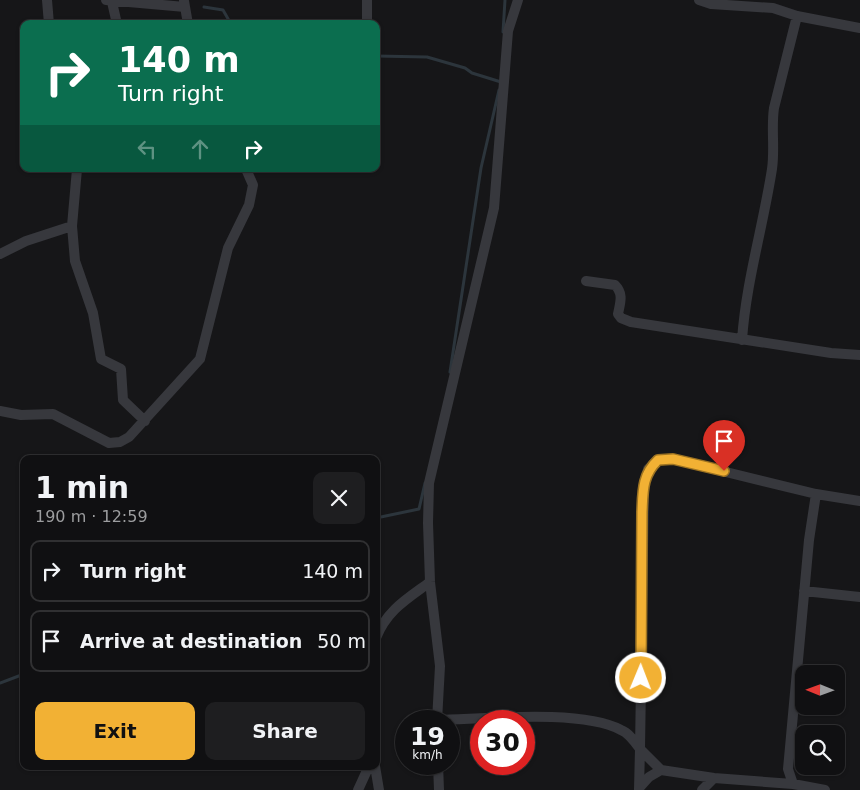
<!DOCTYPE html>
<meta charset="utf-8">
<style>
:root{--surface:#101012;--page:#1e1e20;--text:#f1f3f6;--muted:#9c9d9f;--line:#303032;--accent:#f2b134}
body{margin:0;font-family:"DejaVu Sans",sans-serif;background:var(--page);color:var(--text);height:100vh;display:flex;flex-direction:column;font-size:19px;white-space:nowrap}
*{box-sizing:border-box;margin:0}
p{font-size:16px;color:var(--muted)}
.icon{flex:none;width:28px;height:28px;fill:none;stroke:currentColor;stroke-width:2;stroke-linecap:round;stroke-linejoin:round}
.map{position:relative;flex:1;overflow:hidden}
.drawer{position:absolute;left:20px;top:455px;width:360px;height:315px;display:flex;flex-direction:column;background:var(--surface);border-radius:10px;box-shadow:0 1px 4px #0004,0 0 0 1px var(--line)}
.drawer>*{flex:none}
.banner{position:absolute;left:20px;top:20px;width:360px;height:152px;border-radius:10px;box-shadow:0 1px 4px #0004,0 0 0 1px var(--line);background:#0b6e4f;color:#fff;overflow:hidden}
.needle{width:32px;rotate:271deg}
.tools{position:absolute;left:795px;top:665px;display:grid;gap:10px}
.tools a{display:grid;place-items:center;width:50px;height:50px;border-radius:10px;background:var(--surface);box-shadow:0 1px 4px #0004,0 0 0 1px var(--line);font-size:25px}
.speed{position:absolute;left:395px;top:710px;display:flex;gap:10px;font-size:25px;font-weight:700;text-align:center}
.speed>*{display:grid;place-content:center;width:65px;height:65px;border-radius:50%;background:var(--surface);box-shadow:0 1px 4px #0004,0 0 0 1px var(--line);line-height:1}
.speed small{font-size:12px;font-weight:400}
.speed .limit{border:8px solid #d22;background:#fff;color:#111}
.pin{position:absolute;display:grid;place-items:center;width:42px;height:42px;color:#fff;margin:-51px -21px;border-radius:50% 50% 50% 0;rotate:-45deg;box-shadow:0 0 5px #0007}
.pin .icon{rotate:45deg}
.me{position:absolute;width:55px;margin:-28px;rotate:1deg;stroke-linejoin:round;filter:drop-shadow(0 0 4px #0008)}
.turn{display:flex;align-items:center;gap:18px;height:105px;padding:0 15px;font-size:22px}
.turn .icon{width:65px;height:65px;stroke-width:2.5}
.turn b{display:block;font-size:35px;line-height:42px}
.lanes{display:flex;align-items:center;height:48px;padding:0 15px;background:#0003;justify-content:center;gap:25px;direction:ltr}
.lanes .off{opacity:.35}
.round{display:grid;place-items:center;flex:none;width:52px;height:52px;border-radius:10px;background:var(--page)}
.head{display:flex;align-items:center;justify-content:space-between;height:85px;padding:0 15px}
h1{font-size:30px;font-weight:700;line-height:38px}
.action{display:flex;gap:10px;margin-top:auto;padding:10px 15px}
.action a{flex:1;height:58px;border-radius:10px;background:var(--accent);color:#111;font-size:20px;font-weight:700;line-height:58px;text-align:center}
.action a+a{background:var(--page);color:var(--text)}
ul{padding:0;list-style:none}
li{display:flex;align-items:center;gap:15px;height:62px;margin:0 10px 8px;padding:0 5px;border:2px solid var(--line);border-radius:10px}
li div{flex:1}
li b{display:block;font-size:19px}
li em{font-style:normal}
.map>svg:first-child{display:block}
</style>
<div class="map">
<svg width="860" height="790" viewBox="0 0 860 790">
<rect width="100%" height="100%" fill="#161618"/>
<g fill="none" stroke-linecap="round" stroke-linejoin="round">
<path stroke="#2c353c" stroke-width="3" d="M204,7L223,10L231,24
M503,32L505,0
M376,56L427,57L465,68L472,73L501,82
M450,372L481,168L499,90
M376,518L419,509L425,483
M0,683L24,674"/>
<path stroke="#37383d" stroke-width="10" d="M47,0L49,24
M106,0L185,7
M699,0L711,4L773,8L797,16L860,28
M184,1L188,24
M112,2L117,24
M367,24V0
M77,169L72,226L75,261L93,313L101,359L121,369L123,400L145,421
M0,254L26,241L72,226
M586,281L615,285C624,294 620,303 618,314L621,318L631,322L831,353L860,355
M742,340C746,282 763,227 772,169C775,149 771,128 774,108L797,16
M0,411L21,415L53,414L109,443L120,442L129,437L200,359L228,248L249,205L253,185L246,169
M816,494L809,540L788,769L793,784L825,790
M804,591L860,597
M376,638C387,610 407,599 430,582
M437,720C485,719 581,709 621,730C629,733 635,742 640,749L639,789
M437,721L440,666L430,582L428,523L429,483L494,208L508,31L518,0
M438,764L439,790
M375,766L379,790
M793,784L714,778L661,770L640,749L644,487L648,469L658,460L673,459L816,494L860,501
M639,788L649,777L661,770
M358,790L369,766
M702,790L714,778"/>
</g>
<g fill="none" stroke-linecap="round" stroke-linejoin="round">
<g stroke="#9d7322" stroke-width="12">
<path id="route" d="M641,678L642,512C643,491 642,475 658,460L673,459L724,471"/>
</g>
<use href="#route" stroke="#f2b134" stroke-width="9"/>
</g>
</svg>
<div class="tools">
<a><svg class="needle" viewBox="-14 -14 28 28"><path d="M0-13l5 13h-10z" fill="#e53935"/><path d="M0 13l5-13h-10z" fill="#9c9d9f"/></svg></a>
<a><svg class="icon" aria-label="search" viewBox="0 0 24 24"><circle cx="10" cy="10" r="6"/><path d="M15 15l6 6"/></svg></a>
</div>
<div class="speed"><div>19<small>km/h</small></div><div class="limit">30</div></div>
<div class="pin" style="left:724px;top:471px;background:#d93025"><svg class="icon" aria-label="arrive" viewBox="0 0 24 24"><path d="M6 21V4h12l-3 4 3 4H6"/></svg></div>
<svg class="me" style="left:641px;top:678px" viewBox="-20 -20 40 40"><circle r="17" fill="#f2b134" stroke="#fff" stroke-width="3"/><path d="M0-11L8 9 0 5-8 9z" fill="#fff"/></svg>
<div class="banner">
<div class="turn"><svg class="icon" aria-label="right" viewBox="0 0 24 24"><path d="M7 20v-9h11M14 6l5 5-5 5"/></svg><div><b>140 m</b>Turn right</div></div>
<div class="lanes"><svg class="icon off" aria-label="left" viewBox="0 0 24 24"><path d="M17 20v-9H6M10 6l-5 5 5 5"/></svg><svg class="icon off" aria-label="ahead" viewBox="0 0 24 24"><path d="M12 20V5M6 11l6-6 6 6"/></svg><svg class="icon" aria-label="right" viewBox="0 0 24 24"><path d="M7 20v-9h11M14 6l5 5-5 5"/></svg></div>
</div>
<section class="drawer">
<div class="head"><div><h1>1 min</h1><p>190 m · 12:59</p></div><a class="round"><svg class="icon" aria-label="close" viewBox="0 0 24 24"><path d="M6 6l12 12M18 6L6 18"/></svg></a></div>
<ul>
<li><svg class="icon" aria-label="right" viewBox="0 0 24 24"><path d="M7 20v-9h11M14 6l5 5-5 5"/></svg><div><b>Turn right</b></div><em>140 m</em></li>
<li><svg class="icon" aria-label="arrive" viewBox="0 0 24 24"><path d="M6 21V4h12l-3 4 3 4H6"/></svg><div><b>Arrive at destination</b></div><em>50 m</em></li>
</ul>
<div class="action"><a>Exit</a><a>Share</a></div>
</section>
</div>
